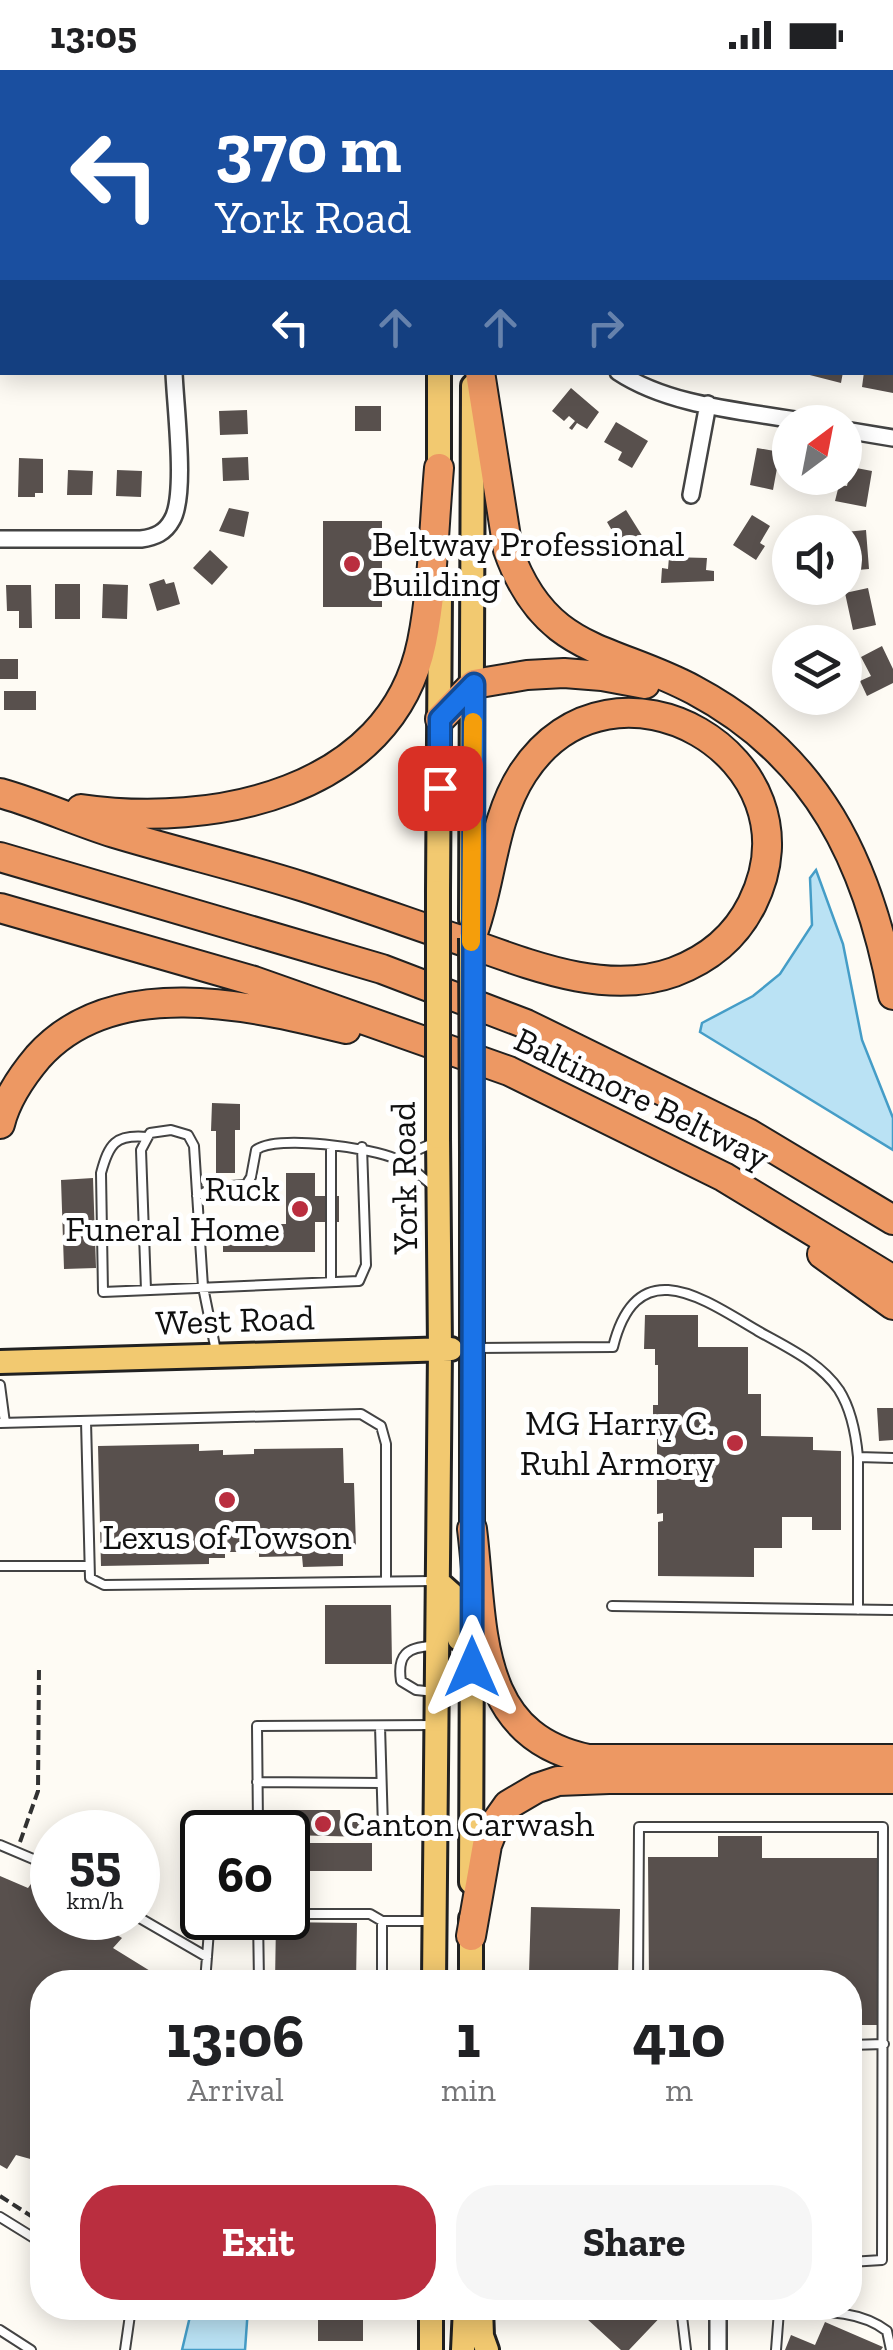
<!DOCTYPE html>
<style>
:root{--surface:#fff;--page:#f6f6f6;--text:#202124;--muted:#757577;--accent:#ba2e3f}
body{margin:0;font-family:"Zilla Slab",serif;background:var(--page);color:var(--text);height:100vh;display:flex;flex-direction:column;font-size:38px;white-space:nowrap}
*{box-sizing:border-box;margin:0}
p{font-size:32px;color:var(--muted)}
.icon{flex:none;width:55px;height:55px;fill:none;stroke:currentColor;stroke-width:2;stroke-linecap:round;stroke-linejoin:round}
.map{position:relative;flex:1;overflow:hidden}
.side{position:absolute;left:30px;top:1900px;width:832px;height:350px;display:flex;flex-direction:column;background:var(--surface);border-radius:40px;box-shadow:0 5px 25px #0003}
.side>*{flex:none}
.top-card{position:absolute;left:0px;top:0px;width:895px;height:305px;box-shadow:0 5px 25px #0003;background:#1a4fa0;color:#fff;overflow:hidden}
.needle{width:65px;rotate:32deg}
.buttons{position:absolute;left:772px;top:335px;display:grid;gap:20px}
.buttons a{display:grid;place-items:center;width:90px;height:90px;border-radius:50%;background:var(--surface);box-shadow:0 5px 25px #0003;font-size:50px}
.speed{position:absolute;left:30px;top:1740px;display:flex;gap:20px;font-size:50px;font-weight:700;text-align:center}
.speed>*{display:grid;place-content:center;width:130px;height:130px;border-radius:50%;background:var(--surface);box-shadow:0 5px 25px #0003;line-height:1}
.speed small{font-size:25px;font-weight:400}
.speed .limit{border:5px solid #111;border-radius:15px;background:#fff;color:#111}
.pin{position:absolute;display:grid;place-items:center;width:85px;height:85px;color:#fff;margin:-42px;border-radius:20px;box-shadow:0 5px 15px #0006}
.me{position:absolute;width:110px;margin:-55px;rotate:0deg;stroke-linejoin:round;filter:drop-shadow(0 0 8px #0008)}
.turn{display:flex;align-items:center;gap:35px;height:210px;padding:0 50px;font-size:45px}
.turn .icon{width:130px;height:130px;stroke-width:2.5}
.turn b{display:block;font-size:70px;line-height:85px}
.lanes{display:flex;align-items:center;height:95px;padding:0 50px;background:#0003;justify-content:center;gap:50px;direction:ltr}
.lanes .off{opacity:.35}
.eta{display:flex;justify-content:space-evenly;align-items:center;height:170px;text-align:center}
.eta b{font-size:60px;font-weight:700;line-height:70px}
.cta{display:flex;gap:20px;margin-top:auto;padding:20px 50px}
.cta a{flex:1;height:115px;border-radius:40px;background:var(--accent);color:#fff;font-size:40px;font-weight:700;line-height:115px;text-align:center}
.cta a+a{background:var(--page);color:var(--text)}
.status{display:flex;justify-content:space-between;align-items:center;height:70px;padding:0 50px;background:var(--surface);direction:ltr}
.status svg{height:28px;fill:currentColor}
.map>svg:first-child{display:block}
</style>
<div class="status"><b>13:05</b><svg viewBox="0 0 49 12"><path d="M0 12V9h3v3zM5 12V6h3v6zM10 12V3h3v9zM15 12V0h3v12zM26 1h20v11H26zM47 4h2v5h-2z"/></svg></div>
<div class="map">
<svg width="893" height="2280" viewBox="0 0 893 2280">
<rect width="100%" height="100%" fill="#fefbf4"/>
<path fill="#bae2f4" stroke="#459dc7" stroke-width="2.5" d="M816,800L843,874L862,970L893,1048V1080L700,962L702,953L753,926L780,904L812,855L810,808Z
M192,2238H248L245,2280H182Z"/>
<g fill="none" stroke-linecap="round" stroke-linejoin="round">
<path stroke="#459dc7" stroke-width="5" d="M892,250H893"/>
</g>
<path fill="#58504d" d="M798,302H843L841,313Z
M864,302H893V323L862,317Z
M571,318L599,342L587,359L577,353L572,360L569,358L575,351L569,346L564,351L552,341Z
M355,336H381V361H355Z
M247,340L248,364L220,365L219,341Z
M616,352L648,371L632,398L618,390L622,382L604,372Z
M757,378L780,382L773,420L750,415Z
M248,387L249,410L223,411L222,388Z
M19,388L43,389V423H35V427H18Z
M851,397L872,401L866,437L835,431L839,415L847,416Z
M68,400L93,401L92,425H67Z
M117,400L142,401L141,427L116,426Z
M229,438L249,442L244,467L219,461Z
M626,440L646,472L619,489L610,475L618,471L607,452Z
M752,445L770,456L760,473L765,476L756,490L733,475Z
M323,451H382V537H323Z
M866,460L869,499L846,501L845,462Z
M210,480L228,497L212,515L193,498Z
M669,487L707,488L706,500L714,501V511L661,513L662,498L668,499Z
M164,509L166,514L174,512L180,534L157,541L149,514Z
M55,514H80V549H55Z
M103,514L128,515L127,549L102,548Z
M6,515H31L32,558H19V541H7Z
M868,518L876,555L853,560L845,523Z
M882,576L893,599V613L867,626L860,611L871,606L861,587Z
M0,589H18V609H0Z
M4,621H36V640H4Z
M212,1033L240,1034V1060H235V1103H216V1061H211Z
M286,1103H315V1126H339V1152H315V1182H223V1154H286Z
M93,1108L96,1198L64,1199L61,1110Z
M645,1245H698V1277H748V1324H761V1366L813,1367V1380L841,1381V1460H812V1447H782V1478H754V1507L658,1506V1452L663,1451V1443L657,1444V1364H653V1335H658V1295H655V1279H644Z
M877,1338H893V1370L879,1371Z
M199,1374V1381L223,1380V1385L254,1384V1379L343,1378L344,1413H354L356,1478L343,1479V1496L303,1497L302,1486L259,1487V1482H225V1488H209V1494L101,1496L98,1376Z
M325,1535H391L392,1594H325Z
M281,1740H340L341,1752H366L367,1767L288,1765V1762H281Z
M718,1766H762V1788H877L878,1955H850V1912H649L648,1787H718Z
M288,1773H372V1801H288Z
M0,1806L28,1818L33,1811L52,1824V1848H90L122,1868L113,1878L168,1912H42V2107L30,2102L34,2090L16,2085L7,2099L0,2095Z
M531,1837L620,1839L618,1905L529,1903Z
M276,1852L357,1853L356,1912H275Z
M318,2238H363V2271H318Z
M575,2238H669L629,2280H621Z
M825,2252L883,2277L881,2280H785L791,2265L815,2275Z"/>
<g fill="none" stroke-linecap="round" stroke-linejoin="round">
<g stroke="#434343" stroke-width="12">
<path id="lane" d="M742,2L743,0
M147,1067C115,1064 109,1074 101,1103L103,1222L359,1211L366,1195L362,1077
M331,1076V1212
M397,1089L431,1074
M197,1126L215,1117L246,1115L251,1107L256,1080C277,1064 372,1078 396,1089C411,1096 423,1108 435,1118
M146,1220L141,1080L150,1063L171,1060L188,1065L194,1076L203,1217L216,1281
M476,1278L613,1277C637,1181 702,1228 758,1261C786,1277 820,1292 839,1320C851,1339 856,1365 858,1387L893,1388
M0,1315L5,1353
M86,1351L90,1508L104,1515L432,1511
M0,1353L361,1344L381,1356L386,1374V1510
M858,1387V1540
M0,1496H89
M612,1536L893,1540
M432,1576C407,1577 397,1585 401,1611L416,1620L435,1622
M380,1656L383,1758
M257,1712L381,1713
M281,1755H258L257,1656L435,1655
M366,1758H434
M0,1775L52,1797
M288,1844H370L382,1851
M138,1847L207,1887
M258,1848L259,1912
M205,1912L210,1848
M382,1912V1851H429
M638,1912L639,1757H883L882,2190L850,2192
M850,1975L884,1974
M0,2147L42,2173
M681,2238L686,2280
M718,2238L779,2241L776,2280
M779,2241C816,2242 857,2238 887,2261L891,2280
M0,2260L31,2280
M125,2280L131,2238"/>
</g>
<g stroke="#434343" stroke-width="20">
<path id="street" d="M0,229H2
M618,302C671,337 746,341 807,352
M845,360L893,368
M691,425L708,334
M0,469H141C155,467 165,463 172,450C187,425 175,335 174,302
M718,2238V2280"/>
</g>
<g stroke="#212121" stroke-width="28">
<path id="primary" d="M456,2V0
M439,414V302
M438,822L440,521
M471,849L473,316
M0,1292L451,1279
M472,1472V1081
M437,1511L455,1527L459,1569
M471,1812L472,1549
M434,1912L440,1279L438,1067
M471,1912V1849
M481,2238L482,2266L487,2280
M431,2280V2238
M463,2280L465,2238"/>
</g>
<g stroke="#212121" stroke-width="32">
<path id="highway" d="M480,302L508,480C545,585 612,576 694,620C818,686 868,792 893,925
M440,649L474,614L527,605L564,603L602,606L645,614
M0,723C39,734 76,751 114,763C177,782 241,797 304,817C354,833 404,851 454,868C521,891 603,928 674,902C709,889 735,868 752,834C825,688 613,565 523,703C491,752 492,815 471,868
M81,739C211,758 391,724 422,572C433,518 434,454 439,398
M0,787L382,899L526,954L748,1063L893,1150
M0,838L254,911L509,1001L724,1107L893,1210
M0,1054C6,1030 22,1006 38,987C113,903 250,935 346,959
M822,1184L893,1235
M472,1459C484,1553 472,1665 588,1689H893
M471,1866L487,1775L496,1752L508,1735L537,1718L558,1711L609,1709H893"/>
</g>
<path stroke="#323232" stroke-width="4" stroke-dasharray="10 5" stroke-linecap="butt" d="M20,1772L38,1721L39,1596
M0,2126L42,2153"/>
<use href="#lane" stroke="#fff" stroke-width="8"/>
<use href="#street" stroke="#fff" stroke-width="15"/>
<use href="#primary" stroke="#f2c970" stroke-width="22"/>
<use href="#highway" stroke="#ed9863" stroke-width="28"/>
<g stroke="#212121" stroke-width="28" stroke-linecap="butt">
<path id="primary-bridge" d="M471,868L472,1081
M438,1067V822"/>
</g>
<use href="#primary-bridge" stroke="#f2c970" stroke-width="22"/>
</g>
<g fill="none" stroke-linecap="round" stroke-linejoin="round">
<g stroke="#114b97" stroke-width="25">
<path id="route" d="M440,718V649L474,614L472,1597"/>
</g>
<use href="#route" stroke="#1a73e8" stroke-width="18"/>
<path stroke="#f59e0b" stroke-width="18" d="M471,872L473,652"/>
</g>
<g fill="#ba2e3f" stroke="#fff" stroke-width="4">
<circle cx="352" cy="494" r="10"/>
<circle cx="300" cy="1139" r="10"/>
<circle cx="735" cy="1373" r="10"/>
<circle cx="227" cy="1430" r="10"/>
<circle cx="323" cy="1754" r="10"/>
</g>
<g text-anchor="middle" dominant-baseline="central" stroke-width="10" stroke-linejoin="round" paint-order="stroke">
<g font-size="35" fill="#101010" stroke="#fff" text-anchor="start">
<text x="372" y="474">Beltway Professional<tspan x="372" dy="40">Building</tspan></text>
<text x="280" y="1119" text-anchor="end">Ruck<tspan x="280" dy="40">Funeral Home</tspan></text>
<text x="715" y="1353" text-anchor="end">MG Harry C.<tspan x="715" dy="40">Ruhl Armory</tspan></text>
<text x="227" y="1467" text-anchor="middle">Lexus of Towson</text>
<text x="343" y="1754">Canton Carwash</text>
</g>
<g font-size="35" fill="#101010" stroke="#fff">
<text transform="translate(642 1028) rotate(26)">Baltimore Beltway</text>
<text transform="translate(404 1108) rotate(-91)">York Road</text>
<text transform="translate(235 1250) rotate(-2)">West Road</text>
</g>
</g>
</svg>
<div class="buttons">
<a><svg class="needle" viewBox="-14 -14 28 28"><path d="M0-13l5 13h-10z" fill="#e53935"/><path d="M0 13l5-13h-10z" fill="#757577"/></svg></a>
<a><svg class="icon" aria-label="sound" viewBox="0 0 24 24"><path d="M4 9h4l5-4v14l-5-4H4zM17 9q2 3 0 6"/></svg></a>
<a><svg class="icon" aria-label="layers" viewBox="0 0 24 24"><path d="M12 4l9 5-9 5-9-5zM3 14l9 5 9-5"/></svg></a>
</div>
<div class="speed"><div>55<small>km/h</small></div><div class="limit">60</div></div>
<div class="pin" style="left:440px;top:718px;background:#d93025"><svg class="icon" aria-label="arrive" viewBox="0 0 24 24"><path d="M6 21V4h12l-3 4 3 4H6"/></svg></div>
<svg class="me" style="left:472px;top:1597px" viewBox="-20 -20 40 40"><path d="M0-17L14 15 0 8-14 15z" fill="#1a73e8" stroke="#fff" stroke-width="4"/></svg>
<div class="top-card">
<div class="turn"><svg class="icon" aria-label="left" viewBox="0 0 24 24"><path d="M17 20v-9H6M10 6l-5 5 5 5"/></svg><div><b>370 m</b>York Road</div></div>
<div class="lanes"><svg class="icon" aria-label="left" viewBox="0 0 24 24"><path d="M17 20v-9H6M10 6l-5 5 5 5"/></svg><svg class="icon off" aria-label="ahead" viewBox="0 0 24 24"><path d="M12 20V5M6 11l6-6 6 6"/></svg><svg class="icon off" aria-label="ahead" viewBox="0 0 24 24"><path d="M12 20V5M6 11l6-6 6 6"/></svg><svg class="icon off" aria-label="right" viewBox="0 0 24 24"><path d="M7 20v-9h11M14 6l5 5-5 5"/></svg></div>
</div>
<section class="side">
<div class="eta">
<div><b>13:06</b><p>Arrival</p></div>
<div><b>1</b><p>min</p></div>
<div><b>410</b><p>m</p></div>
</div>
<div class="cta"><a>Exit</a><a>Share</a></div>
</section>
</div>
